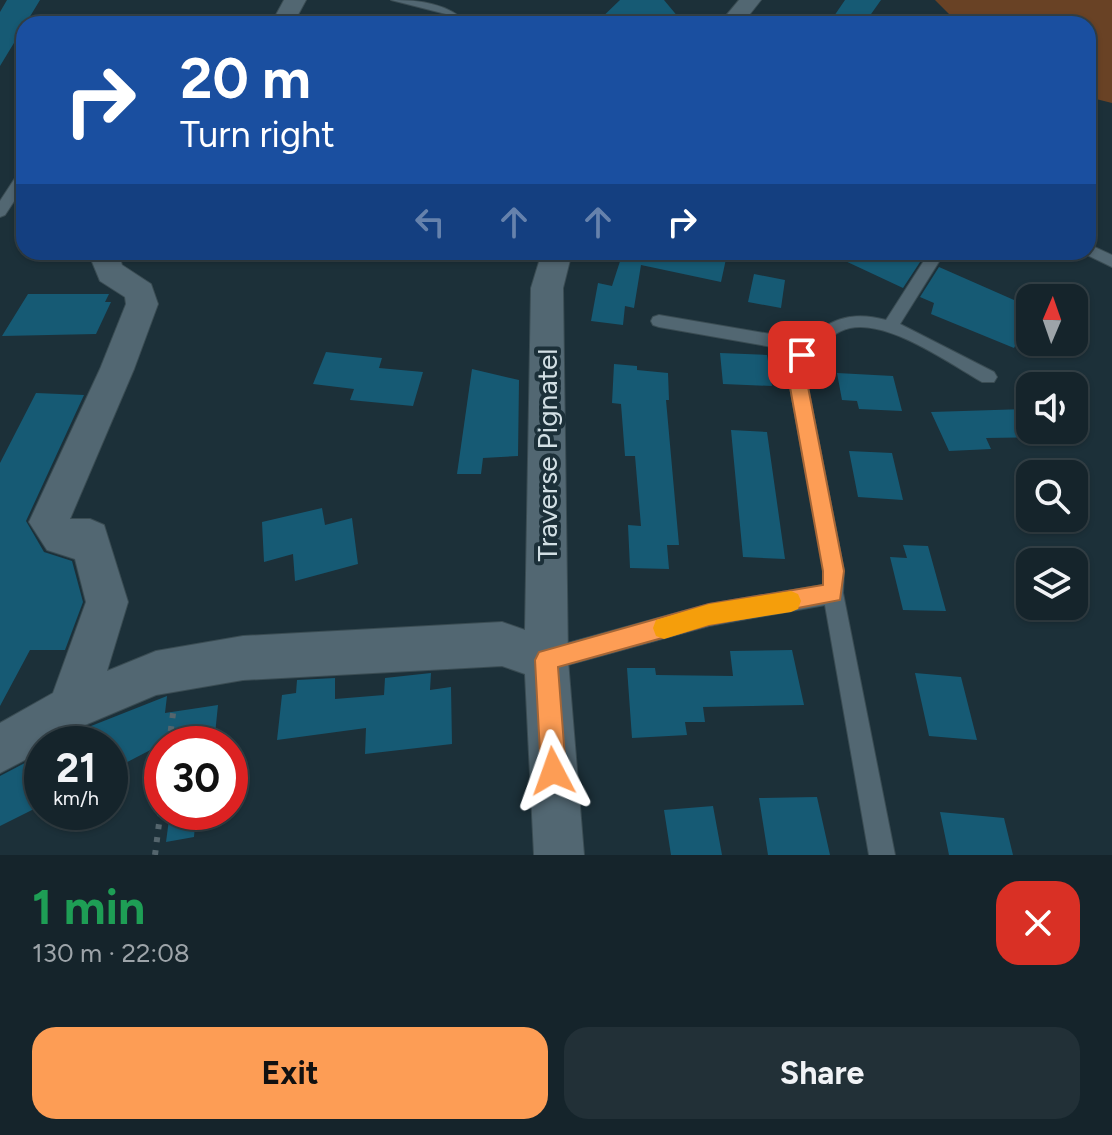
<!DOCTYPE html>
<meta charset="utf-8">
<style>
:root{--surface:#15242b;--page:#223037;--text:#f1f3f6;--muted:#9da4a9;--line:#344147;--accent:#fd9d55}
body{margin:0;font-family:Figtree,sans-serif;background:var(--page);color:var(--text);height:100vh;display:flex;flex-direction:column;font-size:30px;white-space:nowrap}
*{box-sizing:border-box;margin:0}
p{font-size:26px;color:var(--muted)}
.icon{flex:none;width:44px;height:44px;fill:none;stroke:currentColor;stroke-width:2;stroke-linecap:round;stroke-linejoin:round}
.map{position:relative;height:855px;overflow:hidden}
.drawer{display:flex;flex-direction:column;background:var(--surface);flex:1}
.drawer>*{flex:none}
.hud{position:absolute;left:16px;top:16px;width:1080px;height:244px;border-radius:24px;box-shadow:0 2px 6px #0004,0 0 0 2px var(--line);background:#1a4fa0;color:#fff;overflow:hidden}
.needle{width:52px;rotate:2deg}
.buttons{position:absolute;left:1016px;top:284px;display:grid;gap:16px}
.buttons a{display:grid;place-items:center;width:72px;height:72px;border-radius:16px;background:var(--surface);box-shadow:0 2px 6px #0004,0 0 0 2px var(--line);font-size:40px}
.speed{position:absolute;left:24px;top:726px;display:flex;gap:16px;font-size:40px;font-weight:700;text-align:center}
.speed>*{display:grid;place-content:center;width:104px;height:104px;border-radius:50%;background:var(--surface);box-shadow:0 2px 6px #0004,0 0 0 2px var(--line);line-height:1}
.speed small{font-size:20px;font-weight:400}
.speed .limit{border:12px solid #d22;background:#fff;color:#111}
.pin{position:absolute;display:grid;place-items:center;width:68px;height:68px;color:#fff;margin:-34px;border-radius:16px;box-shadow:0 4px 12px #0006}
.me{position:absolute;width:88px;margin:-44px;rotate:356deg;stroke-linejoin:round;filter:drop-shadow(0 0 6px #0008)}
.turn{display:flex;align-items:center;gap:28px;height:168px;padding:0 32px;font-size:36px}
.turn .icon{width:104px;height:104px;stroke-width:2.5}
.turn b{display:block;font-size:56px;line-height:68px}
.lanes{display:flex;align-items:center;height:76px;padding:0 32px;background:#0003;justify-content:center;gap:40px;direction:ltr}
.lanes .off{opacity:.35}
.round{display:grid;place-items:center;flex:none;width:84px;height:84px;border-radius:24px;background:var(--page)}
.summary{display:flex;align-items:center;justify-content:space-between;height:136px;padding:0 32px}
h1{font-size:48px;font-weight:700;line-height:60px;color:#1e9e55}
.primary-button{display:flex;gap:16px;margin-top:auto;padding:16px 32px}
.primary-button a{flex:1;height:92px;border-radius:24px;background:var(--accent);color:#111;font-size:32px;font-weight:700;line-height:92px;text-align:center}
.primary-button a+a{background:var(--page);color:var(--text)}
.map>svg:first-child{display:block}
</style>
<div class="map">
<svg width="1112" height="855" viewBox="0 0 1112 855">
<rect width="100%" height="100%" fill="#1c3039"/>
<path fill="#694225" d="M935,0H1112V103L1088,97V24H959Z"/>
<path fill="#165a74" d="M7,0H40L0,66V12Z
M620,0H664L684,24H595Z
M845,0H881L864,24L832,19Z
M623,252H691L726,259L721,282L641,265L634,308L625,306L623,325L591,321L598,283L612,286Z
M826,252H908L922,259L903,288Z
M939,267L1030,307V348L1017,342L1014,348L931,314L934,303L920,297Z
M754,274L785,280L781,308L748,302Z
M28,294H109L105,302H111L96,334L2,336Z
M326,352L382,358L379,368L423,372L413,406L350,400L354,389L313,384Z
M720,353L767,355L772,386L723,384Z
M614,364L637,366V370L668,373L669,400H666L679,545H667L669,569L630,568L628,525L641,526L635,456H625L621,404L612,403Z
M472,369L519,380L518,456L483,458L481,474H457Z
M837,373L893,376L902,411L859,409L857,401L842,400Z
M36,393L84,395L26,521L44,552L72,561L83,602L65,650H30L0,706V463Z
M1021,400H1030V430H1074V417L1087,437L1045,441L1042,437L986,438L991,449L949,451L931,412L1026,409Z
M731,430L767,432L785,559L743,557Z
M849,451L892,453L903,500L858,497Z
M322,508L325,525L352,518L358,564L295,581L293,554L264,562L262,522Z
M903,545L928,546L946,611L903,610L890,557L907,558Z
M792,650L804,705L703,707L705,722H685L687,735L632,738L627,668H655L656,675L733,676L730,651Z
M431,673L430,690L451,687L452,744L365,754L366,728L277,740L282,695L296,693L297,680L335,678V699L384,695L385,678Z
M915,673L961,677L977,740L929,736Z
M167,696L165,713L218,705L214,744H162L110,771V744H59L86,728Z
M42,754V805L0,826V776Z
M817,797L830,855H768L759,798Z
M713,806L722,855H671L664,810Z
M170,812H196L194,837L166,842Z
M940,812L1004,818L1013,855H949Z"/>
<g fill="none" stroke-linecap="round" stroke-linejoin="round">
<g stroke="#3a4c53" stroke-width="2">
<path id="lane" d="M391,0C418,0 449,3 468,24H457L446,14Z
M24,171V186L5,215L0,217V201L19,172Z
M1088,244L1112,255V267L1083,253L1088,252Z
M932,255L940,260L900,324L994,372L997,377L994,382H982C949,363 889,320 850,328C834,331 821,346 810,357L808,387L844,571L843,593L895,855H869L825,605L709,626L546,671L538,668L535,660L538,652L546,649L709,604L823,585L824,571L790,387L793,358L772,347L659,327L653,325L651,321L653,317L659,315L776,335L800,346C827,320 850,310 886,320L927,256Z"/>
</g>
<g stroke="#3a4c53" stroke-width="2">
<path id="street" d="M284,0H306L293,24H271Z
M739,0H761L742,24H719Z
M88,252H118L122,265L151,284L158,304L134,369L70,519H90L104,525L128,602L107,671L156,651L243,636L502,622L525,630L531,288L542,252H572L563,288L568,660L584,855H534L525,674L502,666L243,680L156,695L85,725L53,744H42V751L0,773V723L53,693L86,602L75,559L47,550L29,522L100,369L126,304L125,297L100,281Z"/>
</g>
<path stroke="#54656d" stroke-width="6" stroke-dasharray="5 8" stroke-linecap="butt" d="M169,744L174,706
M155,855L162,800"/>
<use href="#lane" fill="#526772" fill-rule="evenodd"/>
<use href="#street" fill="#526772" fill-rule="evenodd"/>
</g>
<path fill="#fd9d55" stroke="#a46637" stroke-width="2" d="M802,348L810,355L808,387L844,571L840,600L709,625L558,667L566,771L562,780L553,783L545,780L541,771L535,660L539,652L709,604L823,585V571L790,387L793,355Z"/>
<path fill="#f59e0b" d="M791,591L798,594L801,601L798,609L791,612L709,625L664,639L656,636L653,628L656,620L709,604Z"/>
<g text-anchor="middle" dominant-baseline="central" stroke-width="8" stroke-linejoin="round" paint-order="stroke">
<g font-size="28" fill="#d2dfe4" stroke="#1c3039">
<text transform="translate(547 455) rotate(-90)">Traverse Pignatel</text>
</g>
</g>
</svg>
<div class="buttons">
<a><svg class="needle" viewBox="-14 -14 28 28"><path d="M0-13l5 13h-10z" fill="#e53935"/><path d="M0 13l5-13h-10z" fill="#9da4a9"/></svg></a>
<a><svg class="icon" aria-label="sound" viewBox="0 0 24 24"><path d="M4 9h4l5-4v14l-5-4H4zM17 9q2 3 0 6"/></svg></a>
<a><svg class="icon" aria-label="search" viewBox="0 0 24 24"><circle cx="10" cy="10" r="6"/><path d="M15 15l6 6"/></svg></a>
<a><svg class="icon" aria-label="layers" viewBox="0 0 24 24"><path d="M12 4l9 5-9 5-9-5zM3 14l9 5 9-5"/></svg></a>
</div>
<div class="speed"><div>21<small>km/h</small></div><div class="limit">30</div></div>
<div class="pin" style="left:802px;top:355px;background:#d93025"><svg class="icon" aria-label="arrive" viewBox="0 0 24 24"><path d="M6 21V4h12l-3 4 3 4H6"/></svg></div>
<svg class="me" style="left:553px;top:771px" viewBox="-20 -20 40 40"><path d="M0-17L14 15 0 8-14 15z" fill="#fd9d55" stroke="#fff" stroke-width="4"/></svg>
<div class="hud">
<div class="turn"><svg class="icon" aria-label="right" viewBox="0 0 24 24"><path d="M7 20v-9h11M14 6l5 5-5 5"/></svg><div><b>20 m</b>Turn right</div></div>
<div class="lanes"><svg class="icon off" aria-label="left" viewBox="0 0 24 24"><path d="M17 20v-9H6M10 6l-5 5 5 5"/></svg><svg class="icon off" aria-label="ahead" viewBox="0 0 24 24"><path d="M12 20V5M6 11l6-6 6 6"/></svg><svg class="icon off" aria-label="ahead" viewBox="0 0 24 24"><path d="M12 20V5M6 11l6-6 6 6"/></svg><svg class="icon" aria-label="right" viewBox="0 0 24 24"><path d="M7 20v-9h11M14 6l5 5-5 5"/></svg></div>
</div>
</div>
<section class="drawer">
<div class="summary"><div><h1>1 min</h1><p>130 m · 22:08</p></div><a class="round" style="background:#d93025;color:#fff"><svg class="icon" aria-label="close" viewBox="0 0 24 24"><path d="M6 6l12 12M18 6L6 18"/></svg></a></div>
<div class="primary-button"><a>Exit</a><a>Share</a></div>
</section>
